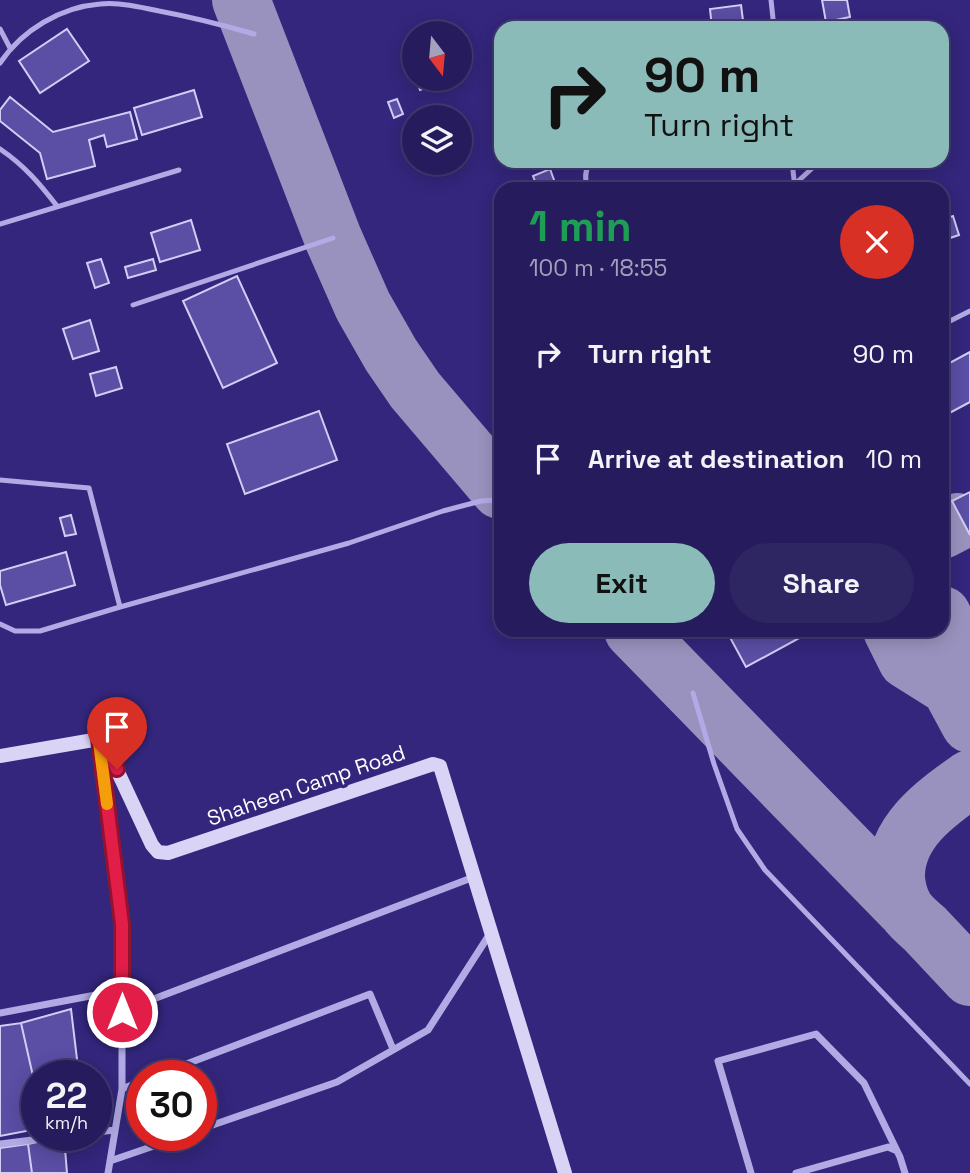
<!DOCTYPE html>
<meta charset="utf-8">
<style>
:root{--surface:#261c5d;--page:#2e2563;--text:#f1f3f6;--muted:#a4a1bc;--line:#423a72;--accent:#8bbbb9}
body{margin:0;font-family:"Space Grotesk",sans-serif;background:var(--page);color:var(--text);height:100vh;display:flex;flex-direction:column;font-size:26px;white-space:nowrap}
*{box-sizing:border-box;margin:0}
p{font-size:23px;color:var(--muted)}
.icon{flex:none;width:38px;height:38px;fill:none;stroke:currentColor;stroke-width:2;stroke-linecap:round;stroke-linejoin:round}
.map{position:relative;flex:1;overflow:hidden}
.details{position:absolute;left:494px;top:182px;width:455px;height:455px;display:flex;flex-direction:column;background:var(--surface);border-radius:21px;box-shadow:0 4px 18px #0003,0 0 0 2px var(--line)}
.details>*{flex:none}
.guide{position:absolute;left:494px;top:21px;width:455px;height:147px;border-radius:21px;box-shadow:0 4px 18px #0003,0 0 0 2px var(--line);background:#8bbbb9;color:#111;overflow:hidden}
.needle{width:46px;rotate:164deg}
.tools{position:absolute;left:402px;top:21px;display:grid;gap:14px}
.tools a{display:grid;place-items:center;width:70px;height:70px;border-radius:50%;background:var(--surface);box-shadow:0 4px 18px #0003,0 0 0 2px var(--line);font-size:35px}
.speed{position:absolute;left:21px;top:1060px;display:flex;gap:14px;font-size:35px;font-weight:700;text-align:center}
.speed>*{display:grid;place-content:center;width:91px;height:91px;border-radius:50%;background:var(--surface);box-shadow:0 4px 18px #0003,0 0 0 2px var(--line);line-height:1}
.speed small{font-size:18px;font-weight:400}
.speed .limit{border:10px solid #d22;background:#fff;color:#111}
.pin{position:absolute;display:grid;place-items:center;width:60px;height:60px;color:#fff;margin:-72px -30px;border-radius:50% 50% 50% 0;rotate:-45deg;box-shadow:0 0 7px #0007}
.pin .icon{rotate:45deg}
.me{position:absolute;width:77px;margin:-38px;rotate:0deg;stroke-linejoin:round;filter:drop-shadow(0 0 5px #0008)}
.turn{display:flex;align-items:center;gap:24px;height:147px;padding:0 35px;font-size:32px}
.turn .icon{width:91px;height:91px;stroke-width:2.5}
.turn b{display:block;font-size:49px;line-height:60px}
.round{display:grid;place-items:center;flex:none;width:74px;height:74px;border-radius:37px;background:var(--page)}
.headline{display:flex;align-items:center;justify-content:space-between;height:119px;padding:0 35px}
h1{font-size:42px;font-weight:700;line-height:52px;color:#1e9e55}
.button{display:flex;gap:14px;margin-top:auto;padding:14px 35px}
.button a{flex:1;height:80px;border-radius:42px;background:var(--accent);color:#111;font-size:28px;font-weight:700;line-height:80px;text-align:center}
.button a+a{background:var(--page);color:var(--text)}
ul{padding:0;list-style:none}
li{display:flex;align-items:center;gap:21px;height:105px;padding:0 35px}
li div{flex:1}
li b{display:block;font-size:26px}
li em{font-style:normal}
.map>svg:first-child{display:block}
</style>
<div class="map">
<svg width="970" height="1173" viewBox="0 0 970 1173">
<rect width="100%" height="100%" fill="#33267c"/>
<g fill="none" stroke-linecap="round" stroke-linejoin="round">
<path stroke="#9992be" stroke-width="58" d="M241,0L333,238L363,306L391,355L415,390L500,490
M942,530L957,522
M942,615L953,637L950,687
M633,630L904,908
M892,630L907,660L950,687L970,724
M970,779C936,803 894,832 896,879C897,889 900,901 906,910C911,917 918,923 925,929C940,945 955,961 970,977"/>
</g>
<path fill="#5a4ea5" stroke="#d2cdf4" stroke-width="2" d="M822,0H847L850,17L826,22Z
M741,5L744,28H712L710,9Z
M67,29L89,61L40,93L19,61Z
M416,79H438L439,83L420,90Z
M194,90L202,117L142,135L134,108Z
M10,97L53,132L130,112L137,139L107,147L104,135L89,140L95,166L47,179L40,153L0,121V110Z
M397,99L403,114L394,118L388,102Z
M550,169L557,188L538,189L533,176Z
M953,216L959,235L944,240L946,247L942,248V220Z
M191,220L200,250L160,262L151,233Z
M101,259L109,283L95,288L87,263Z
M153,259L156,270L128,278L125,267Z
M237,276L277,363L223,388L183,301Z
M90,320L99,351L73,359L63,329Z
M970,352V402L942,417V367Z
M116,367L122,388L96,396L90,374Z
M319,411L337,460L245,494L227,444Z
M970,492V535L952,501Z
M71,515L76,534L65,536L60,518Z
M66,552L75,585L6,605L0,585V571Z
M726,630H814L746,667Z
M71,1009L79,1076H37V1094L21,1023Z
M21,1023L37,1094V1129L0,1136V1026Z
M64,1136L67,1173H32L28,1144Z
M28,1144L32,1173H0V1148Z"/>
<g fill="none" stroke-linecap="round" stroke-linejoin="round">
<path stroke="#b2aae5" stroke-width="5" d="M771,0L774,28
M773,21L787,28
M0,29L10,48
M0,63C22,30 61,7 100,4C119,2 141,7 159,11C191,17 223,25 254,34
M0,149C24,165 40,184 57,206
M792,161L795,189
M795,184L820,161
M587,189C585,179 584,168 592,161
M0,224L179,170
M133,305L333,238
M942,325L970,311
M0,480L89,488L120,607
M0,624L15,631H40L120,607L349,543L443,511L481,501L500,500
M693,693L714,764L737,829L765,870L970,1084"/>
<path stroke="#b2aae5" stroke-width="7" d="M99,743L122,924V1089L108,1173
M122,1011L474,877
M0,1013L122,990
M155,1076L370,994L393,1049
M122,1089L142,1081
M201,1129L337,1082L428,1030L491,932
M96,1132L115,1130
M0,1144L64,1136
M110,1161L183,1136
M751,1173L718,1061L816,1034L864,1083L900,1157L905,1173
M796,1173L888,1147L895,1150"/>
<path stroke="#d9d3f5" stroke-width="14" d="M0,756L99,739L103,740L152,845L158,852L168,853L433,764L440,766L565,1173"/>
</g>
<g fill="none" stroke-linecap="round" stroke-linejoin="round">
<g stroke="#92132f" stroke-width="18">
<path id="route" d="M117,769L106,744L103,740L99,739L122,924V1012"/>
</g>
<use href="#route" stroke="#e11d48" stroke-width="12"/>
<path stroke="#f59e0b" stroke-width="12" d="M99,742L107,804"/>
</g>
<g text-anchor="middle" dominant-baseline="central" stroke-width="7" stroke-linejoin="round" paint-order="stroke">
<g font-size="21" fill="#fff" stroke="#33267c">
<text transform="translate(306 785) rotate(-19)">Shaheen Camp Road</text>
</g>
</g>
</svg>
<div class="tools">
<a><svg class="needle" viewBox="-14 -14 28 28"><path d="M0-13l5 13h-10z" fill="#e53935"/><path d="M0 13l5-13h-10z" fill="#a4a1bc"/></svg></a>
<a><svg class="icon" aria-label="layers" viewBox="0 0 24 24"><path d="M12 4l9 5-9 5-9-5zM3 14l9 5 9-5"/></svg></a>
</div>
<div class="speed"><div>22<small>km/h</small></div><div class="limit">30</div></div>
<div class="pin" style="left:117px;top:769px;background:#d93025"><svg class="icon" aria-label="arrive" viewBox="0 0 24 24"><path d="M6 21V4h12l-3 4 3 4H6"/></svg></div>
<svg class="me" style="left:122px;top:1012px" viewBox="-20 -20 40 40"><circle r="17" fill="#e11d48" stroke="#fff" stroke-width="3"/><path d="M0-11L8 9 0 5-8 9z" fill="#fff"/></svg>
<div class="guide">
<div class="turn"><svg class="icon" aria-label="right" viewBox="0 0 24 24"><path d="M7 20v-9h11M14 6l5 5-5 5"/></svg><div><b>90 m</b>Turn right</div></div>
</div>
<section class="details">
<div class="headline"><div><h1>1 min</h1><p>100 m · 18:55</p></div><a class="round" style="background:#d93025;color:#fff"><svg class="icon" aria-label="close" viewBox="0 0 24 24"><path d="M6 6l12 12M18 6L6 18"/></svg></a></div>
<ul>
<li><svg class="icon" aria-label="right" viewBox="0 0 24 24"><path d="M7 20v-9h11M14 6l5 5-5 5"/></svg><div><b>Turn right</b></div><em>90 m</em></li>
<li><svg class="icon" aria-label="arrive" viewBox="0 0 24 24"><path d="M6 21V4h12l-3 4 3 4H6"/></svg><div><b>Arrive at destination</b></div><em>10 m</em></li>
</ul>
<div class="button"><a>Exit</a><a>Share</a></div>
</section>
</div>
